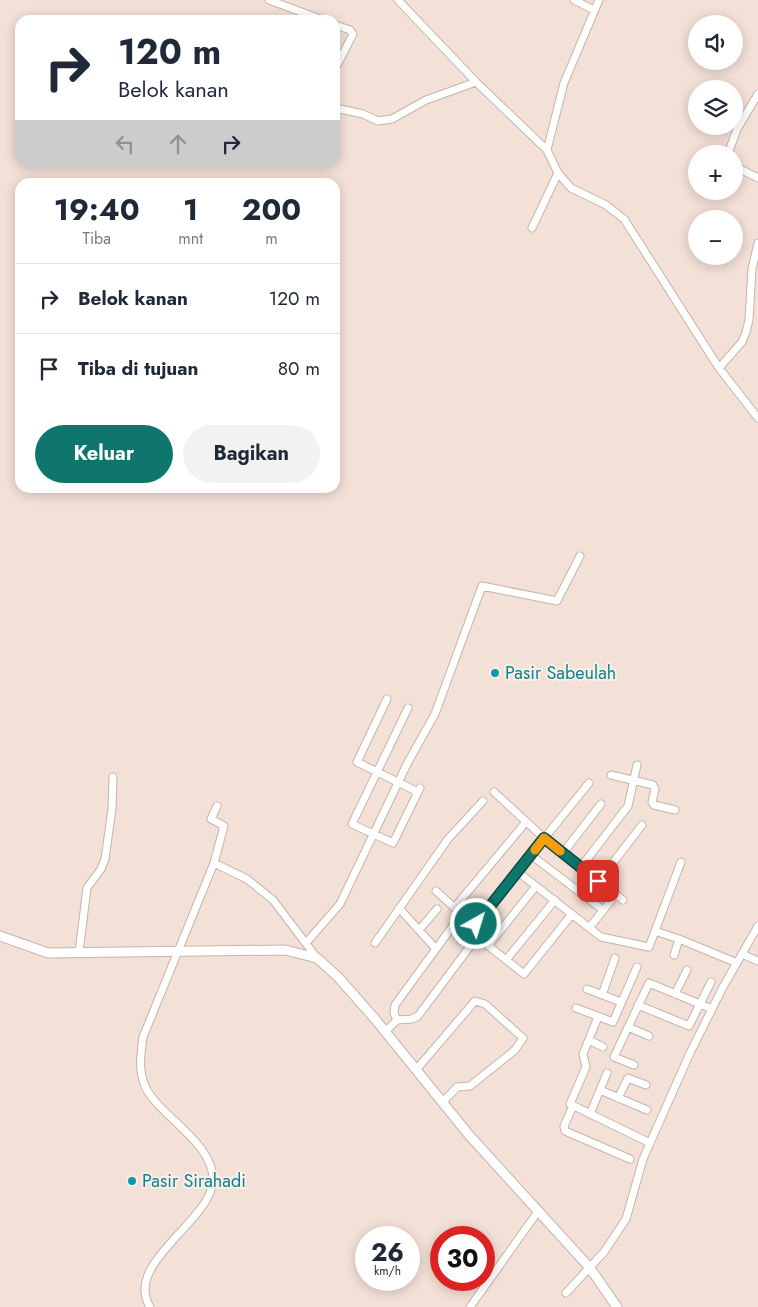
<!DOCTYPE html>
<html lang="id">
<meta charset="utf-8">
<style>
:root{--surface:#fff;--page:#f2f2f3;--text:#1f2937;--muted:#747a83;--line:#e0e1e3;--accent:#0f766e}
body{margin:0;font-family:Jost,sans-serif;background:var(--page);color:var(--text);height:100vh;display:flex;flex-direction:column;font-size:19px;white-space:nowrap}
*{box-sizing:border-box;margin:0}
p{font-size:16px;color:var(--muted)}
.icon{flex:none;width:28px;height:28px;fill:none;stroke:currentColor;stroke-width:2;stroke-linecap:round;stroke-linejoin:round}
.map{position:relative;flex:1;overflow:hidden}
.side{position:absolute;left:15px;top:178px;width:325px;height:315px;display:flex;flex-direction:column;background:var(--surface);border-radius:15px;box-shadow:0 2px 12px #0003}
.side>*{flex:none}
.hud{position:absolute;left:15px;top:15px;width:325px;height:152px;border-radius:15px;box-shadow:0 2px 12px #0003;background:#fff;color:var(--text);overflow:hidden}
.controls{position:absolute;left:688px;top:15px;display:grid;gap:10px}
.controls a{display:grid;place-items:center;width:55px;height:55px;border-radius:50%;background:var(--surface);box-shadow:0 2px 12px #0003;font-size:25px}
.speed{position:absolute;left:355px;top:1226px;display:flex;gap:10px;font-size:25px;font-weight:700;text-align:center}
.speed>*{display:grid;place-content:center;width:65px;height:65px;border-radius:50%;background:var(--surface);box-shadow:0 2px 12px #0003;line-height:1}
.speed small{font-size:12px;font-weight:400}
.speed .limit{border:8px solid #d22;background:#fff;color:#111}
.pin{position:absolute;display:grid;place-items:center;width:42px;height:42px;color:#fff;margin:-21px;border-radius:10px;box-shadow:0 2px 8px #0006}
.me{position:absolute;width:55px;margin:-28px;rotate:39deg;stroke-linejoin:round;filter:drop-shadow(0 0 4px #0008)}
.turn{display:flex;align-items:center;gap:18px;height:105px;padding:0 20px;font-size:22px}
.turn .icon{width:65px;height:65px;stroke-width:2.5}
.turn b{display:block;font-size:35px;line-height:42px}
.lanes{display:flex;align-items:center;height:48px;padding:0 20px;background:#0003;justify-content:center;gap:25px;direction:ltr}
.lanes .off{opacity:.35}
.eta{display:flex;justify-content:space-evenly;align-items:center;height:85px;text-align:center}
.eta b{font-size:30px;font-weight:700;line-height:35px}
.action{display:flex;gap:10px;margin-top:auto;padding:10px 20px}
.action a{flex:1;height:58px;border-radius:30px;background:var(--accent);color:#fff;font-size:20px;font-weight:700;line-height:58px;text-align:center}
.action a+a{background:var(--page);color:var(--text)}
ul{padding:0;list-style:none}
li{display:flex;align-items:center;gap:15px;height:70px;padding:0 20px;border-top:1px solid var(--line)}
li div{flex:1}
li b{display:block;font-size:19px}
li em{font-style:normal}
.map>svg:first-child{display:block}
</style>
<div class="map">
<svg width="758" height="1307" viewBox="0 0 758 1307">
<rect width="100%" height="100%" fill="#f3e0d7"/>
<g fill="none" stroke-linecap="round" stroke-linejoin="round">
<g stroke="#c6b4ab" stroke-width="9">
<path id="minor" d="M269,0L323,20
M398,0L476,82L547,150L558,173L571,188L606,205L624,219L719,368L758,418
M574,0L594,10
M335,25L350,30L353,34L335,69
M335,108L363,114L378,121L392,119L426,100L476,82
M547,150L564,83L599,0
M728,154L737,129L758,94
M734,166L758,178
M532,228L558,173
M719,368L742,342L746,332L749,320L752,269L758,243
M387,699L357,762L418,792
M408,708L352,824L393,843L420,788
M611,775L653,785L655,789L652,802L654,805L675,810
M494,792L544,838L623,900
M563,853L601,804
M531,855L603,910
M214,863L224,826L211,819L217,806
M581,867L628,806L637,765
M518,872L601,937L649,947L681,862
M599,881L642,825
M436,891L457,910
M455,907L526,822
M399,908L436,949
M475,924L589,783
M590,927L616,894
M419,930L437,909
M655,931L679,939
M477,937L524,974L572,914
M306,943L340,904L407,764L435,714L482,586L557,601L580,556
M375,943L448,839L483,801
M488,946L536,886
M79,952L87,888L101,869L105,859L112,809L113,777
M742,954L758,961
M674,955L679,939L737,963
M506,960L555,900
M587,989L621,1002
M675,994L687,970
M602,995L615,958
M638,1005L689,1026L711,982
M576,1008L613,1022L637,967
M598,1017L583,1054L586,1067L570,1104L650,1143
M628,1027L649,1036
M385,1032L397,1020L412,1019L418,1016L477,937V926L467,915L460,916L395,1005L394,1013L397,1020
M589,1040L603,1047
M634,1065L614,1057L649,983L712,1009
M416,1070L475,1001L485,1004L523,1038L515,1050L470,1086L457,1087L442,1103
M600,1090L647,1110
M618,1098L628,1078L646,1085
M573,1106L564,1126L565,1131L630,1159
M590,1114L607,1073
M566,1293L604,1252L626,1219L643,1159L690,1053L723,987L758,926
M150,1307C123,1263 212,1221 213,1180C213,1141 158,1116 145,1086C138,1070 141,1053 143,1037L214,863L247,879L273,900L317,958
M470,1307L539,1210"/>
</g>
<g stroke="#c6b4ab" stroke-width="11">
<path id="tertiary" d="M0,936L48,953L285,950L317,958L338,977L375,1019L469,1135L590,1268L617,1307"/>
</g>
<use href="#minor" stroke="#fff" stroke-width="7"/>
<use href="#tertiary" stroke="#fff" stroke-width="9"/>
</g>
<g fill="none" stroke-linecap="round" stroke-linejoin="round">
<g stroke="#0a4d48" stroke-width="12">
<path id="route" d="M476,924L544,838L598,881"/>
</g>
<use href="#route" stroke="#0f766e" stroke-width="9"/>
<path stroke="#f59e0b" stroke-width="9" d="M535,850L544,838L560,851"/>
</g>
<g fill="#0f9aa8" stroke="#fdeee7" stroke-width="2">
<circle cx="495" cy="673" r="5"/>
<circle cx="132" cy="1181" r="5"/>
</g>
<g text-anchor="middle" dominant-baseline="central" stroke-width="4" stroke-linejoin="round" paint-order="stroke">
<g font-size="18" fill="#0d838f" stroke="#fdeee7" text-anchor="start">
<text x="505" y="673">Pasir Sabeulah</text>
<text x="142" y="1181">Pasir Sirahadi</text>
</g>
</g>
</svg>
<div class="controls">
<a><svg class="icon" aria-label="sound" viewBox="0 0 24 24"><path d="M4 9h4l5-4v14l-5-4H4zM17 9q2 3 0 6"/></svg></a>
<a><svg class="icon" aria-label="layers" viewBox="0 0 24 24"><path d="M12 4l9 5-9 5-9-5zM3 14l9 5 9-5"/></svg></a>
<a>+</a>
<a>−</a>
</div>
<div class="speed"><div>26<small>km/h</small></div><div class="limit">30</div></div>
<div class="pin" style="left:598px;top:881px;background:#d93025"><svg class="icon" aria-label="arrive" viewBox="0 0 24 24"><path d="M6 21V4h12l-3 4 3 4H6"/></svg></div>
<svg class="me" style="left:476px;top:924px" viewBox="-20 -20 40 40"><circle r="17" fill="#0f766e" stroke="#fff" stroke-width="3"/><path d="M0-11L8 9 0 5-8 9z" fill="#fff"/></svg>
<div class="hud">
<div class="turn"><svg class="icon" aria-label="right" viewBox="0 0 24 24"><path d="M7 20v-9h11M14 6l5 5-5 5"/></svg><div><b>120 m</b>Belok kanan</div></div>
<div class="lanes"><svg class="icon off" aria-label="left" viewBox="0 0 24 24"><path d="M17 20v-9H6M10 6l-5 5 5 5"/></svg><svg class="icon off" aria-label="ahead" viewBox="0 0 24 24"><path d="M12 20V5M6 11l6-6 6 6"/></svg><svg class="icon" aria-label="right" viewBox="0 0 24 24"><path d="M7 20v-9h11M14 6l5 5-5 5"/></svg></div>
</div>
<section class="side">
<div class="eta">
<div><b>19:40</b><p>Tiba</p></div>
<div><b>1</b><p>mnt</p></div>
<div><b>200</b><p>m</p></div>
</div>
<ul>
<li><svg class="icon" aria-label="right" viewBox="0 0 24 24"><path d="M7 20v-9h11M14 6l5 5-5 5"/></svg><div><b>Belok kanan</b></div><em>120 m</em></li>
<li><svg class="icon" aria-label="arrive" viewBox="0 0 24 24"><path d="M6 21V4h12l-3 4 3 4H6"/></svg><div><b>Tiba di tujuan</b></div><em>80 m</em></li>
</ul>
<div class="action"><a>Keluar</a><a>Bagikan</a></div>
</section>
</div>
